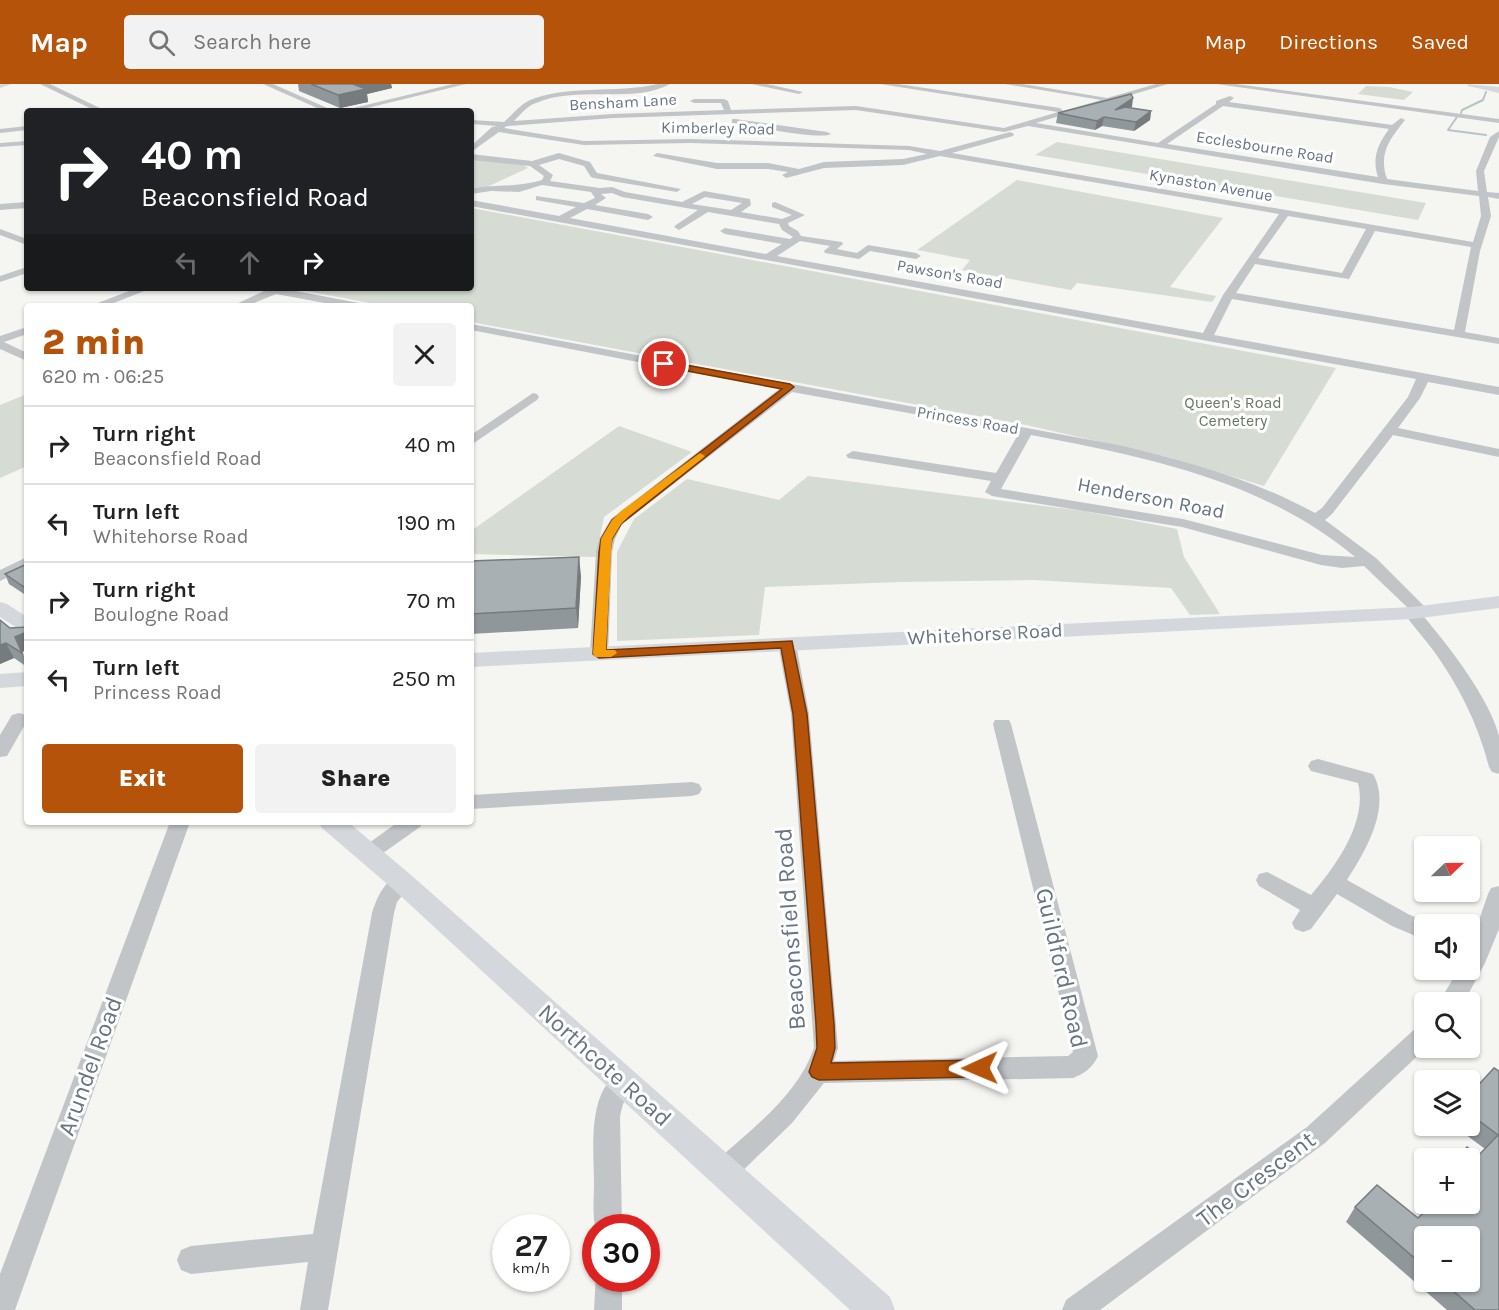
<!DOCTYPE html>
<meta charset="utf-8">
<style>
:root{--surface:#fff;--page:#f2f2f2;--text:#222;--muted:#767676;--line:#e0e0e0;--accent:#b45309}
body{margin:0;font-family:Karla,sans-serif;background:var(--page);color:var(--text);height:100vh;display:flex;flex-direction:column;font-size:22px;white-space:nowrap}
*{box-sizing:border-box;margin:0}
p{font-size:20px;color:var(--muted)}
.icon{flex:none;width:33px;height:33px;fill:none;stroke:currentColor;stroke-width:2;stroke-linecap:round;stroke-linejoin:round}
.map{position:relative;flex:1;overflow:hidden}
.side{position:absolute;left:24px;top:219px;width:450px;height:522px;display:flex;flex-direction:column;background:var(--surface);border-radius:6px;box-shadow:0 2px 4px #0004}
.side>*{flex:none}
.guide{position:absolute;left:24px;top:24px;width:450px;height:183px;border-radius:6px;box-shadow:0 2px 4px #0004;background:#202124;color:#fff;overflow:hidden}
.needle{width:39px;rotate:68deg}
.fabs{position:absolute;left:1414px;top:752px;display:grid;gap:12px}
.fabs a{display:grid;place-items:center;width:66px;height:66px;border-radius:6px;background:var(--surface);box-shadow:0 2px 4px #0004;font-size:30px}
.speed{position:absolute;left:492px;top:1130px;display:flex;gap:12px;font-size:30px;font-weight:700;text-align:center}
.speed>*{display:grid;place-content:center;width:78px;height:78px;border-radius:50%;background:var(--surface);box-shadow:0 2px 4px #0004;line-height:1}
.speed small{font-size:15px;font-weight:400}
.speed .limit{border:9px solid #d22;background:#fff;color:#111}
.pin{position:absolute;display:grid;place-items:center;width:51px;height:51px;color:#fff;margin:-26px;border:3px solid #fff;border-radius:50%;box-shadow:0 2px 6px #0007}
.me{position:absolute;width:66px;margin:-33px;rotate:269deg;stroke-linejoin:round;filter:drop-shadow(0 0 4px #0008)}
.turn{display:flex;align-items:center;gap:21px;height:126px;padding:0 18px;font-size:27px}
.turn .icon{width:78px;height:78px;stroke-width:2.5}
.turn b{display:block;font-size:42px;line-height:51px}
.lanes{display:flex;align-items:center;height:57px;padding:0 18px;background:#0003;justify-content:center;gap:30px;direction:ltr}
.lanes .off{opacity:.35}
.round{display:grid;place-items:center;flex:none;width:63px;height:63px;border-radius:6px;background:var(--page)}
.summary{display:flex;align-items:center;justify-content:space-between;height:102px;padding:0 18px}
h1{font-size:36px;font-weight:800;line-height:45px;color:var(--accent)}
.cta{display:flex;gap:12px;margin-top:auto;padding:12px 18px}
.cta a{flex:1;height:69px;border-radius:6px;background:var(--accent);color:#fff;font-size:24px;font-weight:800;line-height:69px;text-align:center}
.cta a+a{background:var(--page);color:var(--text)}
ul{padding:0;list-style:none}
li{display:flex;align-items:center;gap:18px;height:78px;padding:0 18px;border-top:2px solid var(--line)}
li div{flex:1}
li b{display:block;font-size:22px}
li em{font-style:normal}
header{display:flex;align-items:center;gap:36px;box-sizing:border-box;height:84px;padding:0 30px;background:var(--accent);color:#fff}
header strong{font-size:28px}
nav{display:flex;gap:33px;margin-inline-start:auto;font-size:21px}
.search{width:420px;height:54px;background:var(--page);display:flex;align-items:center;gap:15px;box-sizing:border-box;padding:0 21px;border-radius:6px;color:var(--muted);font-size:22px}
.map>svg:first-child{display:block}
</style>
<header>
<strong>Map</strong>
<div class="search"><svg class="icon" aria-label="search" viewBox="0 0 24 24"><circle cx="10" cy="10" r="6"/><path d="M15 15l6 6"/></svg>Search here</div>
<nav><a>Map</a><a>Directions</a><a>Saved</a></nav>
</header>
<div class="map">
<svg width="1499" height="1226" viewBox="0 0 1499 1226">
<rect width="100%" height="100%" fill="#f5f5f2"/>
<path fill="#d6dcd3" d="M1366,2L1389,3L1413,8L1404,16L1358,10Z
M1057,58L1426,119L1418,136L1035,71Z
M471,75L524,81L528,84L487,103H471Z
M1017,96L1223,134L1170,203L1216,212L1212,218L1077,199L1071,206L962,186L970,176L917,166Z
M471,124L1336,284L1264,402L1171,374L1026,341L471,238V222H386L290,204H471Z
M27,310V382L0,394V321Z
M619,342L692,368L604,433L596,473L471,470V447Z
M808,392L1084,427L1177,445L1184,473L1220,530L1190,531L1171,504L1034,496L900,498L765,503L759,551L617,557V468L634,435L687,395L779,416Z"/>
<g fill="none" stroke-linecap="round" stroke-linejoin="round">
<path stroke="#b8c4c8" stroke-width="2" d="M1461,29L1462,26L1483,16L1486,8
M1457,33L1448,46L1486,51"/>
<path fill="#c1c5c8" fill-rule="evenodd" d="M40,0H50L106,27H96Z
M263,0H273L334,27H324Z
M453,0H466L355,27H341Z
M657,0H670C635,20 576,1 536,19C527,22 521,30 514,37L613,30L724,26L721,19H694L690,17L694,15H724L728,17L731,26L856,22L1004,44L1058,28L880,0H898L1060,24L1063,27L1101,16L1005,0H1023L1107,14L1156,0H1168L1036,39L1158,59L1216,20V17L1230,12L1234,14L1229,18L1392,41L1401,34L1405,36C1390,55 1378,69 1387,95L1478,107L1476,87L1490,53L1499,47V53L1484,87L1487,108L1499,109V115L1488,113L1491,132L1480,167L1465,248L1499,254V260L1232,215L1214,251L1499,303V311L1428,298L1420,314L1398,344L1499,365V373L1393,351L1332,430L1325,436L1376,474L1430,528L1424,533C1448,561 1490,615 1499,652C1499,663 1499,678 1499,690L1492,688L1489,683C1478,640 1459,602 1433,566C1423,553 1413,542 1404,529L1409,525L1364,482L1342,484L1321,481L1182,443L992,412L985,408L991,397L848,374L846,371L853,367L996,389L1019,349L792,308L622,440L615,455L612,468L608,570L605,574H593L590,570L596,468L599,455L611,435L779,305L471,246V240L1123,362C1189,378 1255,396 1315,429L1322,424L1408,313L1416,295L471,122V116L559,132L576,123L536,116V112L584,119L595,114L591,108L542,101L519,108L491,107L471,110V104C495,101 518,103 542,96L544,92L530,82L471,76V70L532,77L559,69L590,78L597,89L681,105L677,108L594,94L591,93L584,82L559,75L539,81L553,91L550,97L600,104L612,103L625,108L682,118L704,107L750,115L751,121L741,128L782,135L792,131L772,123V119L775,118L805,131L788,139L789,142L798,147L801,152L842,158L843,160L837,165L857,169L868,161L916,169L921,172L916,175L870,167L859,175L825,169L824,167L830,162L800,157L777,172L1203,249L1223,211L1279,130L940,72L903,81L824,84L786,94L782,91L788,88L768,85H717L653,72L657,69L717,79H768L799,85L824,78L903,75L927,70L909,66L690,59L584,61L499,48L471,68V62L492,43L497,42L471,40V36L504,38C512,31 519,22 528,17C567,0 616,10 657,0ZM1223,22L1389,45C1377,61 1372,75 1378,93L1167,60ZM856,26L1004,48L1028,42L1383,100L1479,112L1481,132L1473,158L952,69L1013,52L1014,50L1010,48L940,67L909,62L690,55L584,57L504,44L507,42L613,34ZM612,109L622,113L698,126L676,141L674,143L679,146L708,128L779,140L782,146L793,153L790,155L725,144L720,147L725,150L782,160L766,170L570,134L587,125L648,136L653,133L648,130L595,121L606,114L601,110ZM705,113L742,119L731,126L692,120ZM1288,132L1366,145L1342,189L1258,174ZM1375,147L1471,163L1454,246L1236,209L1255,180L1349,195ZM1031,351C1146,373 1263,396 1355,473L1322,471L1183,435L1001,405Z
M751,0H767L803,8L799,10Z
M1216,0H1236L1499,35V39Z
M735,35L827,48L831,50C821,56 748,42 732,39V35Z
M27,42V46L0,49V45Z
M27,57V61L0,63V59Z
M27,118V124L0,126V120Z
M0,145L27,155V161L0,151Z
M27,183V189L0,198V192Z
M137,204H152L106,222H90Z
M258,204H280L359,219L365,222H341L276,210L247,222H232L264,207Z
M27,243V250L4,258L27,269V277L0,265V252Z
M533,309L537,310L539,313L537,316L471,361V351Z
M27,473V484L0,497V486Z
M787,555L793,556L796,560L809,630L838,964L834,977L1068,972L1073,968L993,640L995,636H1009L1011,640L1098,972C1093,983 1084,990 1073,994L824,999L792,1039L732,1097L723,1101L714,1097L710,1088L714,1079C750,1046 797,1013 814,964L791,630L778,560L781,556Z
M19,629L26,631L27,637L7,672L0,673V651L12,631Z
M1318,675L1373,690C1392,723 1365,768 1347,796L1408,830L1431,840H1425V856L1392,842L1337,810L1311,845L1303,848L1295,845L1292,839L1300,826L1259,802L1256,796L1259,790L1267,788L1311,811C1335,783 1368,738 1358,699L1311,687L1308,682L1311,677Z
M692,698L699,700L702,705L699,710L692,712L471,725V711Z
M170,738H190L15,1226H0V1190Z
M398,738H423L420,743L376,774L369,777L362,774L359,769L362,764Z
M402,790L410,792L413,798L397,818L394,829L328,1226H300L308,1178L191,1190L181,1186L177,1176L181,1166L191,1162L313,1150L372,829C377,813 385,795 402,790Z
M1499,802V845L1485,879L1464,918H1439L1459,885H1470V862L1488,810L1491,804Z
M1425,940V963H1427L1325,1059L1100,1226H1062L1066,1216L1307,1043L1417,943Z
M623,988L632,991L635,999L623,1020L620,1032L622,1143H596V1146C592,1132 594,1114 594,1099C594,1068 586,1002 623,988Z
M596,1190V1194H622V1226H594Z"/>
<path fill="#d4d8dc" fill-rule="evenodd" d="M0,0H12L0,4Z
M1467,0L1499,3V9L1468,2Z
M1499,512V524L1412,535L471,583V569L1412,523Z
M0,518L7,520L27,533V548L20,546L0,533Z
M27,588V602L0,604V590Z
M318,738H348L411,791L890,1213L895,1226H850L393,805L322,744Z"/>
</g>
<path fill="#90979b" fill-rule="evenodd" d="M298,0H391L392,4L367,10L368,18L340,24L299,7Z
M1131,24L1151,27L1150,36L1134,47L1102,42L1095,46L1056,39L1058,29Z
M471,477L581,492L578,544L471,550Z
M27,480V512L9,500L5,490Z
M0,536L22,568L27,579V583L14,574L0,580Z
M1499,987V1226H1447L1346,1138L1355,1123L1418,1134L1425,1127L1418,1121L1425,1110V1119H1470L1478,1072L1485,1065L1453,1041H1470V1010ZM1425,1152L1470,1197H1425Z"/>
<path fill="#767b7e" d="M353,0H391L392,4L367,10L368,18L340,24L338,11Z
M1133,14L1132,23L1115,26Z
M1151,27L1150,36L1134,47L1136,38Z
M1104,33L1102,42L1095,46L1097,37Z
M579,473L581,492L578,544L576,524Z
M27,548V566L22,568L27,580L15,553Z
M6,559L14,574L0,580V561Z"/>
<path fill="#a8b0b4" stroke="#767b7e" stroke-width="1.5" d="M311,0H353L366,5L338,11Z
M1131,10L1133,14L1115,26L1125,23L1151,27L1136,38L1104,33L1097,37L1058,29Z
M579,473L576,524L471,530V477Z
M27,480V505L5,490Z
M0,536L10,544L27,543V548L15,553L22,569L6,559L0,561Z
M1494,984L1499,987V1226H1475L1442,1197H1470V1152H1425V1183L1355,1123L1377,1101L1418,1134L1433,1119H1470V1074H1457L1467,1063L1478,1072L1498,1051L1470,1030V1010Z"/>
<path fill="#b45309" stroke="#753606" stroke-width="1.5" d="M664,277L790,300L794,303L621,440L612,455L610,468L606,566L792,557L807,630L834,940L835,964L831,979L980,976L987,978L990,984L987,990L980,993L819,996L812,993L809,988L817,964L816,940L793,630L781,564L599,574L593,570L599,468L601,455L612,436L782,305L661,282L660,280Z"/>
<path fill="#f59e0b" d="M700,369L705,372L703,374L629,432L621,440L612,455L606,566H615L617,569L611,573H595L593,570L601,455L612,436L621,427Z"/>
<g text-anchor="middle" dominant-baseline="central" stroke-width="6" stroke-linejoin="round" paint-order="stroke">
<g font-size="16" fill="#657582" stroke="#fff">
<text transform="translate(623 18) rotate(-3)">Bensham Lane</text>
<text transform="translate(718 44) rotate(1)">Kimberley Road</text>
<text transform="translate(1265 63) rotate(9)">Ecclesbourne Road</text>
<text transform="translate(1211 101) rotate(10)">Kynaston Avenue</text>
<text transform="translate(950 190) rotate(10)">Pawson's Road</text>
<text transform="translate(968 336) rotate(10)">Princess Road</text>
</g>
<g font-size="16" fill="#687964" stroke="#fff">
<text x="1233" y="318">Queen's Road<tspan x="1233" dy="18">Cemetery</tspan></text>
</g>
<g font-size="20" fill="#657582" stroke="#fff">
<text transform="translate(1151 414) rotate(11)">Henderson Road</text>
<text transform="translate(985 550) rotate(-3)">Whitehorse Road</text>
</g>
<g font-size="24" fill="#657582" stroke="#fff">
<text transform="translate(790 845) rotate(-94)">Beaconsfield Road</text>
<text transform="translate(1062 884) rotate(77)">Guildford Road</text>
<text transform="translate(605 981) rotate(42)">Northcote Road</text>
<text transform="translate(90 982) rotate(-70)">Arundel Road</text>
<text transform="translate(1256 1095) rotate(-37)">The Crescent</text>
</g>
</g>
</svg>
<div class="fabs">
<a><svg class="needle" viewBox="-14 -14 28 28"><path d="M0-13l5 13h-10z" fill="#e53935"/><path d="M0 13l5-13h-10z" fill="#767676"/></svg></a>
<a><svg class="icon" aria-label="sound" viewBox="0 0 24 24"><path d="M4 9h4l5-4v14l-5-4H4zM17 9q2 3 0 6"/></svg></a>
<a><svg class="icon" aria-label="search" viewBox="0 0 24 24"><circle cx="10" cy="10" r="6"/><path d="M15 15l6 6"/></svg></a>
<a><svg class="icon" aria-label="layers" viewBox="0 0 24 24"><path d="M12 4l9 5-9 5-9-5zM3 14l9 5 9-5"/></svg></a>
<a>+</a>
<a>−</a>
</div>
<div class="speed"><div>27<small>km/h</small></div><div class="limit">30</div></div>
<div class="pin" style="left:664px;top:280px;background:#d93025"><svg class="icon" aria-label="arrive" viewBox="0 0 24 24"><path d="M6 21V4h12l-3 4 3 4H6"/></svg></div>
<svg class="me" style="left:980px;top:984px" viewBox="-20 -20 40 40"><path d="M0-17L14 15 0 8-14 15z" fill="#b45309" stroke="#fff" stroke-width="4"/></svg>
<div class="guide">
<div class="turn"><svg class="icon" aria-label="right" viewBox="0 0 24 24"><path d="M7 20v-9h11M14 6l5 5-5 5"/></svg><div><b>40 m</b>Beaconsfield Road</div></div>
<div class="lanes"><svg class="icon off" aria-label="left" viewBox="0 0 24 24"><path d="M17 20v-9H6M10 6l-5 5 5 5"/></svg><svg class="icon off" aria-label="ahead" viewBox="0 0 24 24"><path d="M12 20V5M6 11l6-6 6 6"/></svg><svg class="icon" aria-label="right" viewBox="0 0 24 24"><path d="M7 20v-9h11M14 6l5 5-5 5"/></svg></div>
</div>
<section class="side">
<div class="summary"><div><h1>2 min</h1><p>620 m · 06:25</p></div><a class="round"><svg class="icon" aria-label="close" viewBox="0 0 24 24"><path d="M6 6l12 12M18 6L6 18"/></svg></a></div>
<ul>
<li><svg class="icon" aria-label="right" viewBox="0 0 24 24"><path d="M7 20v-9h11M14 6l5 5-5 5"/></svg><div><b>Turn right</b><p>Beaconsfield Road</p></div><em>40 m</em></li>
<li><svg class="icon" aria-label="left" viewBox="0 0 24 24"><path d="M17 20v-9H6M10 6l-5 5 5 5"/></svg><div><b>Turn left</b><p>Whitehorse Road</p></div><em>190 m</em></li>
<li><svg class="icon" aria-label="right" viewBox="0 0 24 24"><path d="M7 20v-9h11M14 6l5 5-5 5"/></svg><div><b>Turn right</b><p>Boulogne Road</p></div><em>70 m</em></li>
<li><svg class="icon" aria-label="left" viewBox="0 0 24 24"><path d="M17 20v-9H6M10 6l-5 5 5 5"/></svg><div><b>Turn left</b><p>Princess Road</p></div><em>250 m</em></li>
</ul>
<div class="cta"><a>Exit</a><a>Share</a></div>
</section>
</div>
